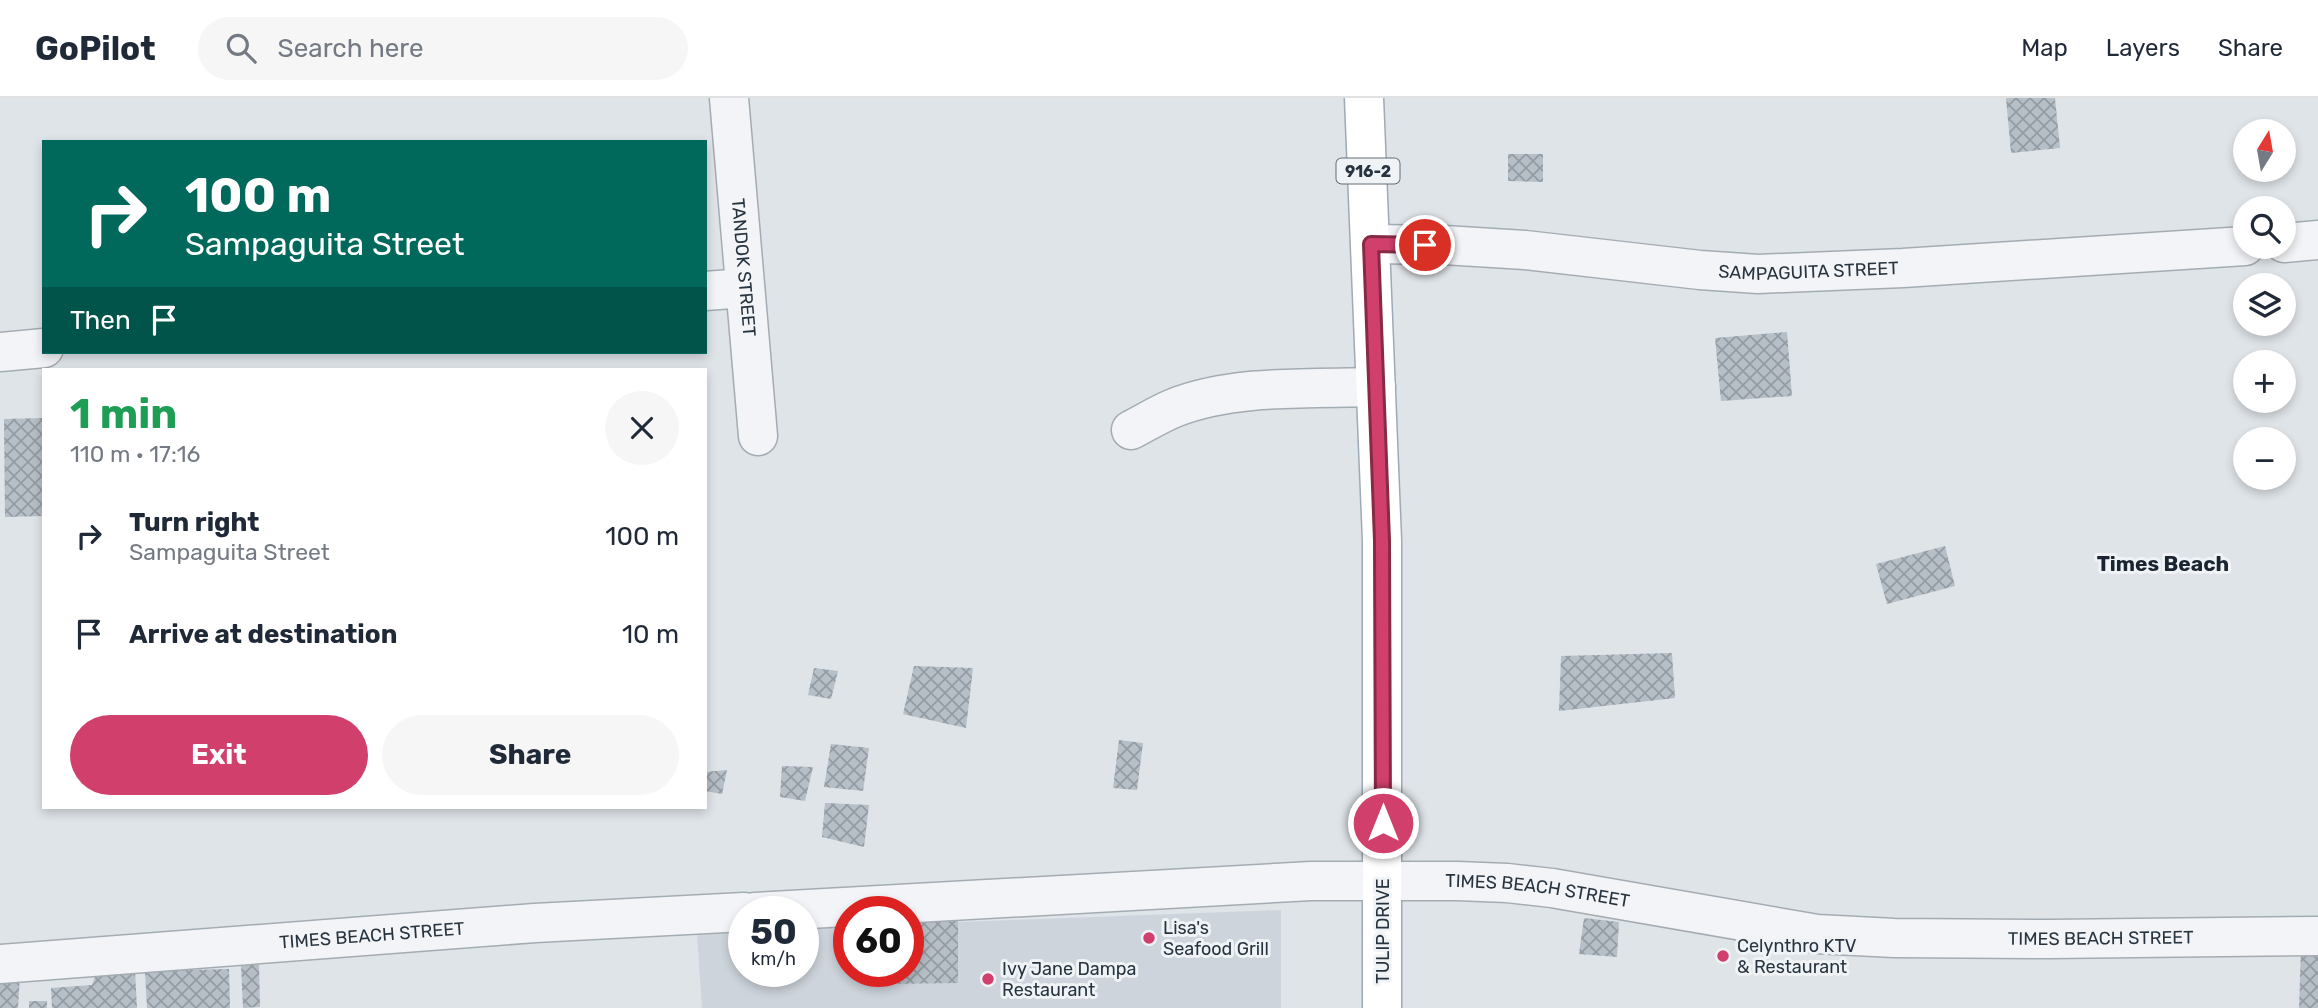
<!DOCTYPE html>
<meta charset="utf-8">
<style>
:root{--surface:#fff;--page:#f6f6f7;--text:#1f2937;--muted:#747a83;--line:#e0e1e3;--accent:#d1406c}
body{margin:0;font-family:Rubik,sans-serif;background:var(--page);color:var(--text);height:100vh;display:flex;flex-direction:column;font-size:26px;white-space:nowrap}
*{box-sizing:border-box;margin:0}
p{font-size:23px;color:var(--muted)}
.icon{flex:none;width:38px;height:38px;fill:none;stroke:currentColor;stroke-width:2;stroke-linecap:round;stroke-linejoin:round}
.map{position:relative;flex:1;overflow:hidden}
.panel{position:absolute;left:42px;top:270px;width:665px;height:441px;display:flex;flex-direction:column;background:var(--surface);border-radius:0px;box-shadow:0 4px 10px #0003}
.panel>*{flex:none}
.banner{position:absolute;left:42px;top:42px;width:665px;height:214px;border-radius:0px;box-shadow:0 4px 10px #0003;background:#00695c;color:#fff;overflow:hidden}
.needle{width:46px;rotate:11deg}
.controls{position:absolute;left:2233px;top:21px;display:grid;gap:14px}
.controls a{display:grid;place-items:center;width:63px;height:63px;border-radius:50%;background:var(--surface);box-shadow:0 4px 10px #0003;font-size:35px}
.speed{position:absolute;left:728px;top:798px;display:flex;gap:14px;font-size:35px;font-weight:700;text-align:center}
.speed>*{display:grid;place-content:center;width:91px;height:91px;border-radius:50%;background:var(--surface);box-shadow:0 4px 10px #0003;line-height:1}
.speed small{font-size:18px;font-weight:400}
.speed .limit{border:10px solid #d22;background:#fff;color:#111}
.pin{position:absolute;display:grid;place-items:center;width:60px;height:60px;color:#fff;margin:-30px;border:4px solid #fff;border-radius:50%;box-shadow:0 2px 7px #0007}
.me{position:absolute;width:77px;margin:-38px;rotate:0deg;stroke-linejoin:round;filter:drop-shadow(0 0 5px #0008)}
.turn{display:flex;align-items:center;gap:24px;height:147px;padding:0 28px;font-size:32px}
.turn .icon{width:91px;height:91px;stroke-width:2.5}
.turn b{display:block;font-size:49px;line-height:60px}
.then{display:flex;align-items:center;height:66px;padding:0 28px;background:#0003;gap:14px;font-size:26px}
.round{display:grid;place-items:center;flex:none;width:74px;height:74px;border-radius:37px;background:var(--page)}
.headline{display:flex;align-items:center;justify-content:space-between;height:119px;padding:0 28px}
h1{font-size:42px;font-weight:700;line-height:52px;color:#1e9e55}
.button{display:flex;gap:14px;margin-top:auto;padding:14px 28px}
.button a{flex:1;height:80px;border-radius:42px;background:var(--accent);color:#fff;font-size:28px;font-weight:700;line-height:80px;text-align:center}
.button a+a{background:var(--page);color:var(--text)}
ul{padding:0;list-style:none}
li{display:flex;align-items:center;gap:21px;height:98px;padding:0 28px}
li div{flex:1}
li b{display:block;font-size:26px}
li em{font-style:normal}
header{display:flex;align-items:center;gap:42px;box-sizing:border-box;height:98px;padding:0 35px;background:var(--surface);border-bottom:2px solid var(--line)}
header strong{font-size:33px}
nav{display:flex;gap:38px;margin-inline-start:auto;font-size:24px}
.search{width:490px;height:63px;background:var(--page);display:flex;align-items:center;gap:18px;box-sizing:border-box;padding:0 24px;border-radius:38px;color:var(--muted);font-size:26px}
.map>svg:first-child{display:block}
</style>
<header>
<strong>GoPilot</strong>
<div class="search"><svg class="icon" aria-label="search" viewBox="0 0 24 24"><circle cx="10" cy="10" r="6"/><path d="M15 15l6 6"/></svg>Search here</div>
<nav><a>Map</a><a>Layers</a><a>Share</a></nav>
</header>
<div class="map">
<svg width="2318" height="910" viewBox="0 0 2318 910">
<defs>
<pattern id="building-cross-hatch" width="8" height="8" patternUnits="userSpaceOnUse" patternTransform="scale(1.75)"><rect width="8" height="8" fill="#b6bec6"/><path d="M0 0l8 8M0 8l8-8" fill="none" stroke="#949ba2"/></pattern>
</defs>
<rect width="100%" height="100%" fill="#dfe4e9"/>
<path fill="#cdd4db" d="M1281,812V910H702L697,835L744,833V873H803V831L849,829V873H908V826Z"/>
<path fill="url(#building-cross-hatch)" d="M2006,0H2055L2060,50L2011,55Z
M1508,56H1543V84L1508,83Z
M1787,234L1792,298L1721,303L1715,240Z
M44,320V418L5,419L4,321Z
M1945,448L1955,488L1887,506L1876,466Z
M1672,555L1675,600L1559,613L1561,558Z
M914,568L973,570L966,630L903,616Z
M814,570L838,573L831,601L808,597Z
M1119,642L1143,645L1137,692L1113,690Z
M831,646L869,650L863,693L824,689Z
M782,668L813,669L805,703L780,699Z
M727,672L722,696L705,693V674Z
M825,705L869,707L864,749L822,739Z
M1584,820L1619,824L1617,859L1579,856Z
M908,821H958V885L888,886L889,873H908Z
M2301,850L2318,851V910H2299Z
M259,866L260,909L243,910L241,867Z
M229,871L230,910H147L145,873Z
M135,873L137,910H52L51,890L92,887L96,876Z
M0,876H20L18,910H0Z
M29,903H47V910H29Z"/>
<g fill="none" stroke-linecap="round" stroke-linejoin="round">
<g stroke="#a4acb3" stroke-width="41">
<g id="minor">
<path id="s1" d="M729,0L758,338"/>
<path d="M2284,145L2318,142"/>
<path id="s2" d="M1372,146L1444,147L1525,152L1700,172L1758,176L1903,170L2245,148"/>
<path d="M705,193L745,190"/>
<path d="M0,254L44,250"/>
<path d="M1131,332C1145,325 1159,316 1174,310C1234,286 1312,291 1376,289"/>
<path id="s3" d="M755,814L1311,783H1457L1507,785L1552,790L1817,836L1894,840L2050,841L2318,838"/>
<path id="s4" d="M0,866L535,825L744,814"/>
</g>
</g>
<g stroke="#9eaab5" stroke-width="41">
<path id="major" d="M1364,0L1382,443V910"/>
</g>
<use href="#minor" stroke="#f2f4f7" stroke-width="38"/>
<use href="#major" stroke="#fff" stroke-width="38"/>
</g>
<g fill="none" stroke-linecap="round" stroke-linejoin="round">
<g stroke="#882a46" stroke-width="18">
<path id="route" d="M1383,725L1382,443L1371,146L1425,147"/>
</g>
<use href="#route" stroke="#d1406c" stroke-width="12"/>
</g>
<g fill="#d1406c" stroke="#eff3f6" stroke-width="2.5">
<circle cx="1149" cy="840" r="7"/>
<circle cx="1723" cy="858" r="7"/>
<circle cx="988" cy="881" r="7"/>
</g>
<g text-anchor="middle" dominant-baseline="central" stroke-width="6" stroke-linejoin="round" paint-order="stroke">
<rect fill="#eff3f6" stroke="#636d77" stroke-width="2" x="1336.5" y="60.5" width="63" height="25" rx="5"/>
<g font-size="16" font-weight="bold" fill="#273440">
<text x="1368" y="73">916-2</text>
</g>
<g font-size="18" fill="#273440" stroke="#eff3f6">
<text stroke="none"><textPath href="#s1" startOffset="170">TANDOK STREET</textPath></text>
<text stroke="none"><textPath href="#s2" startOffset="438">SAMPAGUITA STREET</textPath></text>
<text stroke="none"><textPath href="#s3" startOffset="784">TIMES BEACH STREET</textPath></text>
<text transform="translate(1383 833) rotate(-90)">TULIP DRIVE</text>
<text stroke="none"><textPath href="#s4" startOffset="373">TIMES BEACH STREET</textPath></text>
<text stroke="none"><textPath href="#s3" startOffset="1351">TIMES BEACH STREET</textPath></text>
</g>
<g font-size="18" fill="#273440" stroke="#eff3f6" text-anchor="start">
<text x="1163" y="830">Lisa's<tspan x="1163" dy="21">Seafood Grill</tspan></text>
<text x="1737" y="848">Celynthro KTV<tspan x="1737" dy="21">&amp; Restaurant</tspan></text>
<text x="1002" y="871">Ivy Jane Dampa<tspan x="1002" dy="21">Restaurant</tspan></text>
</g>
<g font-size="21" font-weight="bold" fill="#1a2531" stroke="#eff3f6">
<text x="2163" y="465">Times Beach</text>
</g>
</g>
</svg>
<div class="controls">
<a><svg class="needle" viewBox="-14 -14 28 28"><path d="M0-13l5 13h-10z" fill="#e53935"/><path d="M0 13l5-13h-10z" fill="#747a83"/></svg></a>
<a><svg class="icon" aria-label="search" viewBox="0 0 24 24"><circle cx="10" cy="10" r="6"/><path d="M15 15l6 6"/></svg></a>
<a><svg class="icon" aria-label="layers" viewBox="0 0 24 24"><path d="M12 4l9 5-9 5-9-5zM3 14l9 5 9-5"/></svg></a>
<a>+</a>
<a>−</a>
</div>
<div class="speed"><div>50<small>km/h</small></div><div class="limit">60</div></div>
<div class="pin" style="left:1425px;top:147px;background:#d93025"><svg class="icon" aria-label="arrive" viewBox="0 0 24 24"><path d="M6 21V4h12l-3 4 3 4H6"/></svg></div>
<svg class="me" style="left:1383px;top:725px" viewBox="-20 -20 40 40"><circle r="17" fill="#d1406c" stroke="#fff" stroke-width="3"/><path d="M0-11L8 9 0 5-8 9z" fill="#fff"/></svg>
<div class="banner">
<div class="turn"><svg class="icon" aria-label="right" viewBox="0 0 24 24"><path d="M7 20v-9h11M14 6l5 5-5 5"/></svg><div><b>100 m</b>Sampaguita Street</div></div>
<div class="then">Then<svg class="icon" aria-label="arrive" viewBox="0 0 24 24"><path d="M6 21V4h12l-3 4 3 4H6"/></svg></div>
</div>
<section class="panel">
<div class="headline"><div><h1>1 min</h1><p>110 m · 17:16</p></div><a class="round"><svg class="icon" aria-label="close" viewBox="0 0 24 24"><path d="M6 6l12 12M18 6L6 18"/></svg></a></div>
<ul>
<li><svg class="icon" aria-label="right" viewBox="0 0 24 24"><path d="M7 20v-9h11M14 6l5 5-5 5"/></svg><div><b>Turn right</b><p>Sampaguita Street</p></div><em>100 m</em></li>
<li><svg class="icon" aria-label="arrive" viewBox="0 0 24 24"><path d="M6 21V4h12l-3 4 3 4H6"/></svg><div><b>Arrive at destination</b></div><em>10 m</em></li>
</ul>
<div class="button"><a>Exit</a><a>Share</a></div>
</section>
</div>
